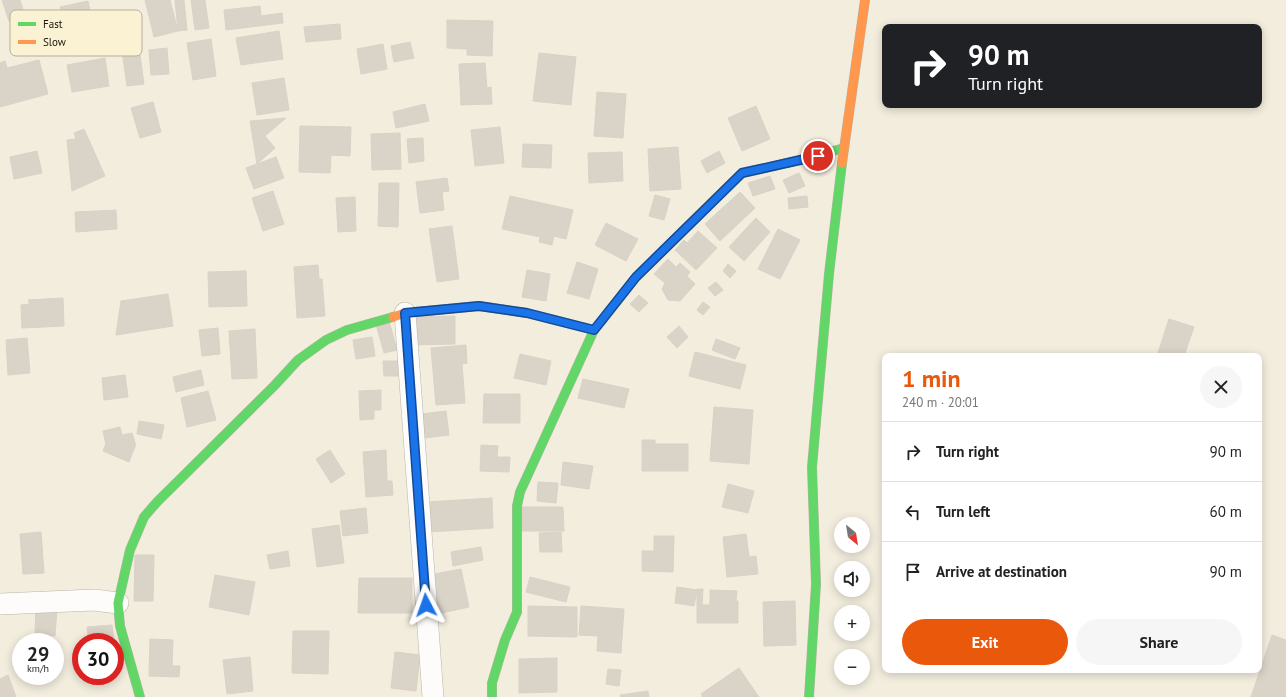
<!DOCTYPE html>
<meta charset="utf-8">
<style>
:root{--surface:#fff;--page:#f6f6f6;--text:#222;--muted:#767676;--line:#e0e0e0;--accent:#ea580c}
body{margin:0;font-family:"PT Sans",sans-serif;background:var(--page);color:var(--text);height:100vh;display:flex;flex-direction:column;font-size:15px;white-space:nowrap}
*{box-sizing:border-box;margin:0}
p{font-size:13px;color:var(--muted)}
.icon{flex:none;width:22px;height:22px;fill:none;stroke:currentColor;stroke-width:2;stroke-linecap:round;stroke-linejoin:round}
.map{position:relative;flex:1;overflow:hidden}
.drawer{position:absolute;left:882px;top:353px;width:380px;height:320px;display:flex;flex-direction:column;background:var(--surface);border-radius:8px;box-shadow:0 2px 10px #0003}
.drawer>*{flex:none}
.hud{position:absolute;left:882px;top:24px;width:380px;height:84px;border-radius:8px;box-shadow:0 2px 10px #0003;background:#202124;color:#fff;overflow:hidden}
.needle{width:26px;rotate:150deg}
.controls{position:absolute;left:834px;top:517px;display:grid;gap:8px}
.controls a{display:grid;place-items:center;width:36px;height:36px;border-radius:50%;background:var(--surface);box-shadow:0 2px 10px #0003;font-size:20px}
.speed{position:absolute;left:12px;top:633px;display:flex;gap:8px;font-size:20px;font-weight:700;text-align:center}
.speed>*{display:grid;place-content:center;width:52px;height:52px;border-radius:50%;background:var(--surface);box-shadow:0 2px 10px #0003;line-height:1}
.speed small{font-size:10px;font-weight:400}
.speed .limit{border:6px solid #d22;background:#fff;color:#111}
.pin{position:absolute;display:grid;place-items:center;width:34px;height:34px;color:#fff;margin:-17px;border:2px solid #fff;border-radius:50%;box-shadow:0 1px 4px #0007}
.me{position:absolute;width:44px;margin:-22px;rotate:356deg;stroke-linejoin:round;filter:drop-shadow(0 0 3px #0008)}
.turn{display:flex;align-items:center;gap:14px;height:84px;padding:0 20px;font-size:18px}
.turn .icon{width:52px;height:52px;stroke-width:2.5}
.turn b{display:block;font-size:28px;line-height:34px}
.round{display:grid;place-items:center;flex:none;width:42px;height:42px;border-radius:21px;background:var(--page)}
.overview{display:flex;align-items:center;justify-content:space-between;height:68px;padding:0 20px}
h1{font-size:24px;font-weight:600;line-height:30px;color:var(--accent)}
.action{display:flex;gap:8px;margin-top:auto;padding:8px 20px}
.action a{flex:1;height:46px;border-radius:24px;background:var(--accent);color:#fff;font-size:16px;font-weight:600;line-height:46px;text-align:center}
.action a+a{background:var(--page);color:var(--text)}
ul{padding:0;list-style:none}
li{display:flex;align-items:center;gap:12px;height:60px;padding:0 20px;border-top:1px solid var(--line)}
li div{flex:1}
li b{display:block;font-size:15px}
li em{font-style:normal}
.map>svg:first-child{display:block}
</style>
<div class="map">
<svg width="1286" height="697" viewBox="0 0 1286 697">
<rect width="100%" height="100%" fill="#f2eddd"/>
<path fill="#dad3c7" stroke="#d9d2c7" d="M2,0H20L25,16L9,21Z
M145,0H170L178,31L154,37Z
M175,0H184L187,30L178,31Z
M191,0H205L209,28L195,30Z
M88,1L93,26L65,32L60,7Z
M260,6L261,16L282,13L283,23L226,30L224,10Z
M447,20L493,21L492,56L467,55V49L447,48Z
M340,24L341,39L306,42L304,27Z
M279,31L283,59L241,65L236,38Z
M211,39L216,76L193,80L187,43Z
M410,42L414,58L394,62L391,46Z
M383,44L387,69L361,74L357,49Z
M139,48L144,84L127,86L122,51Z
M167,48L169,74L151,75L149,50Z
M539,53L576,57L571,105L533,101Z
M105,58L109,86L72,92L67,65Z
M39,60L48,94L0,107V63L5,61L7,68Z
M485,63L487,88L491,87L492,104L461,105L459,64Z
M284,78L289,110L257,115L252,83Z
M597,92L626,94L623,138L594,136Z
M153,102L161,132L140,138L131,108Z
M425,104L429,121L396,128L393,112Z
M756,106L770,139L742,151L728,118Z
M286,118L265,136L275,148L257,164L250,121Z
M300,126L351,127L350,156L331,155L330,173L299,172Z
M500,127L504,163L475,166L471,130Z
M84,129L105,176L72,191L67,140L76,139L74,133Z
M400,133L401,169L372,170L371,134Z
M423,138L424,161L409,163L407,139Z
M523,144L552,145L551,168L522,167Z
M678,147L681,189L650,191L648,149Z
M37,151L42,173L14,179L10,157Z
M719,151L725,163L707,173L701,161Z
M622,152L623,181L589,183L588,153Z
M276,157L284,178L254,189L246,168Z
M799,173L805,186L789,193L783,180Z
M770,176L775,189L753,196L748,183Z
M447,178L449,191L442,192L444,210L420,213L416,182Z
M379,183H399L398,227L378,226Z
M273,191L284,224L263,231L252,198Z
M740,192L755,208L720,241L705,224Z
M655,195L670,199L664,220L649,216Z
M510,196L573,210L566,239L554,236L552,245L539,242L540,237L502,229Z
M807,196L808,207L789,209L788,198Z
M355,197L356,231L338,232L336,198Z
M116,210L117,229L76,232L75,212Z
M756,218L770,232L744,261L729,247Z
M606,223L638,239L626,261L595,245Z
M452,226L459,279L437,282L429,229Z
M778,229L800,240L780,279L758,269Z
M698,231L717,248L696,270L675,250L684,240L687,243Z
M668,259L676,267L680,263L690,272L687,276L695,284L680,301L668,300L662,289L665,283L654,274Z
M577,262L598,269L589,299L567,293Z
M728,264L736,271L730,278L723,271Z
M318,265L319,279H322L325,316L297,318L294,267Z
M527,270L550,274L546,301L522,297Z
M246,271L247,306L209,307L208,272Z
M716,282L723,290L715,296L708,288Z
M168,294L173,326L116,335L121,301Z
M639,295L648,303L639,312L630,304Z
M63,298L64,326L22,328L21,305L30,304L28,300Z
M703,302L710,307L703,315L697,310Z
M455,316V344L410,345V317Z
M1169,319L1194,327L1184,356H1157Z
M389,321L397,350L384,353L376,324Z
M679,326L688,337L677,348L667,337Z
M218,328L220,354L202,356L199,330Z
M255,329L257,378L232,379L229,331Z
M372,337L375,356L356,359L353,340Z
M27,338L30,373L8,375L6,340Z
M716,339L740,348L735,359L712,350Z
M466,345L467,363L462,364L465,403L436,405L431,348Z
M695,352L746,365L740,389L689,376Z
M520,354L551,361L546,385L514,378Z
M383,361H398V376H384Z
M201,370L204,385L176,392L173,377Z
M125,375L128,397L104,400L102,378Z
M583,379L629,389L624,408L578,398Z
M381,390V410H374V419L360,420L359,391Z
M208,391L216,420L187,427L181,398Z
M484,394H520V423H483Z
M714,407L753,410L749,464L710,461Z
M446,411L449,435L425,438L422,414Z
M139,421L164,425L161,439L137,434Z
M120,427L122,435L132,433L135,443L107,449L103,431Z
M110,433L136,444L129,462L103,451Z
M642,440H655V444H688V471H642Z
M481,445L498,446L497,457H510L509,472L480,471Z
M330,450L345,474L331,483L316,459Z
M386,450L387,481H392L393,495L366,497L363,452Z
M563,462L593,466L589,489L561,485Z
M538,482L558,483L556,503L537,501Z
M728,484L754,491L748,513L722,507Z
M492,498L493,528L429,532L427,502Z
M522,507H563L564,531H522Z
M366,508L368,533L343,536L340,511Z
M339,525L344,563L317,567L312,529Z
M41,532L44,573L23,574L20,534Z
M561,532L562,552H540L539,533Z
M746,534L749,557L756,556L758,574L727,577L723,537Z
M654,536H674L673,572L642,571V551H654Z
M481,547L483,560L453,566L451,552Z
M288,551L290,566L270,569L267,555Z
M135,555H154L153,601H134Z
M461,569L469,607L437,614L429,575Z
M215,575L255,582L249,615L209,607Z
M530,577L570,587L566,602L526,592Z
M359,578H412V613H358Z
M677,587L697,590L694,606L675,603Z
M697,589H703L702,605H710V590L737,591L736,601H738V623H697Z
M795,601L796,645L764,646L763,602Z
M528,606L577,607V637L528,636Z
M581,606L624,609L621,653L597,651L598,636L579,635Z
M36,607L57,608L55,636L35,635Z
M112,625L114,642H89L87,627Z
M293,631H329L328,674L292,673Z
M1272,635L1286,640V697H1251Z
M150,639L173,640L172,666H180L179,677L149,676Z
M395,652L420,655L416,691L391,688Z
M250,657L253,691L227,694L223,660Z
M557,658V692L519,693V659Z
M739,668L759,697H703L701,694Z
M608,669L621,670L619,686L606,684Z
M8,675L16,697H0V679Z
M648,691L649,697H621L620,695Z"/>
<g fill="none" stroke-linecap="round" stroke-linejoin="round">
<g stroke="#b9b5a9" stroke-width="22">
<path id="street" d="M405,313L433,697
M0,604L94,600L118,603"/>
</g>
<g stroke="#b9b5a9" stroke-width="10">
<path id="fast" d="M761,169L804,159L844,148
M140,697L120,626L118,603L130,550L144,517L157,502L274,386L298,360L326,340L347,330L393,317
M492,697V683L505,640L517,612V506L520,492L594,330L603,319
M809,697L816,584L812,467L829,274L842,163"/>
</g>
<g stroke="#b9b5a9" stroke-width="10">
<path id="slow" d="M842,163L865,0
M393,317L405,313L479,306L527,313L594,330
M603,319L636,277L742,173L761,169"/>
</g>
<use href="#street" stroke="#fdfcfa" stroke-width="21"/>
<use href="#fast" stroke="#63d668" stroke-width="9"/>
<use href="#slow" stroke="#ff974d" stroke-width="9"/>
</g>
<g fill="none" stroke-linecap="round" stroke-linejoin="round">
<g stroke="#114b97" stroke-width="10">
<path id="route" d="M426,605L405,313L479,306L527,313L594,330L636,277L742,173L818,156"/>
</g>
<use href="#route" stroke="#1a73e8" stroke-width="7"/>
</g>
<rect x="10" y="10" width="132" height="46" rx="6" fill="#fbf2d4" stroke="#b7b098" stroke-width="1"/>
<rect x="18" y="22" width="18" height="4" fill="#63d668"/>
<rect x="18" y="40" width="18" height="4" fill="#ff974d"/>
<g font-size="11" fill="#19150b">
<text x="43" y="28">Fast</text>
<text x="43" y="46">Slow</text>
</g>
</svg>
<div class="controls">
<a><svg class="needle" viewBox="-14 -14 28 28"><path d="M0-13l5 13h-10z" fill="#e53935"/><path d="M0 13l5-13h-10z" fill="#767676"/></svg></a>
<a><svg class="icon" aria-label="sound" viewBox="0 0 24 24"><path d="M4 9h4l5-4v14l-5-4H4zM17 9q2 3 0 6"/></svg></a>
<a>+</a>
<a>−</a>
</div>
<div class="speed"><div>29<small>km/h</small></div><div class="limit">30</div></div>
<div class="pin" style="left:818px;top:156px;background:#d93025"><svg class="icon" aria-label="arrive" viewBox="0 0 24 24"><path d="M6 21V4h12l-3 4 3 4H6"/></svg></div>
<svg class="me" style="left:426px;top:605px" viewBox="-20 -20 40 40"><path d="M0-17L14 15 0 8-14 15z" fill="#1a73e8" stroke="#fff" stroke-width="4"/></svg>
<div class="hud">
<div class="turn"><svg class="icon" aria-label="right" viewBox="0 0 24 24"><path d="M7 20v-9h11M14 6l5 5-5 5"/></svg><div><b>90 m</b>Turn right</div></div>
</div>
<section class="drawer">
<div class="overview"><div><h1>1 min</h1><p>240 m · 20:01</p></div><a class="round"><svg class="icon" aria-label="close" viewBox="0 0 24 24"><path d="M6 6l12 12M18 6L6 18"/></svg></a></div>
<ul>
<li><svg class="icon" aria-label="right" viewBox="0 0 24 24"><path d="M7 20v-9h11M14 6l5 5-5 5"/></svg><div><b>Turn right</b></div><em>90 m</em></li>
<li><svg class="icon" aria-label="left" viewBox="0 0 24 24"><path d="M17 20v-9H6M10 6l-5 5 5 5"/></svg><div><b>Turn left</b></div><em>60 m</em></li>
<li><svg class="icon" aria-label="arrive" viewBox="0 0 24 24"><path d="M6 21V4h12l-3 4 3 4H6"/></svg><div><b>Arrive at destination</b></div><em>90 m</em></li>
</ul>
<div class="action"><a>Exit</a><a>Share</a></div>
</section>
</div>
